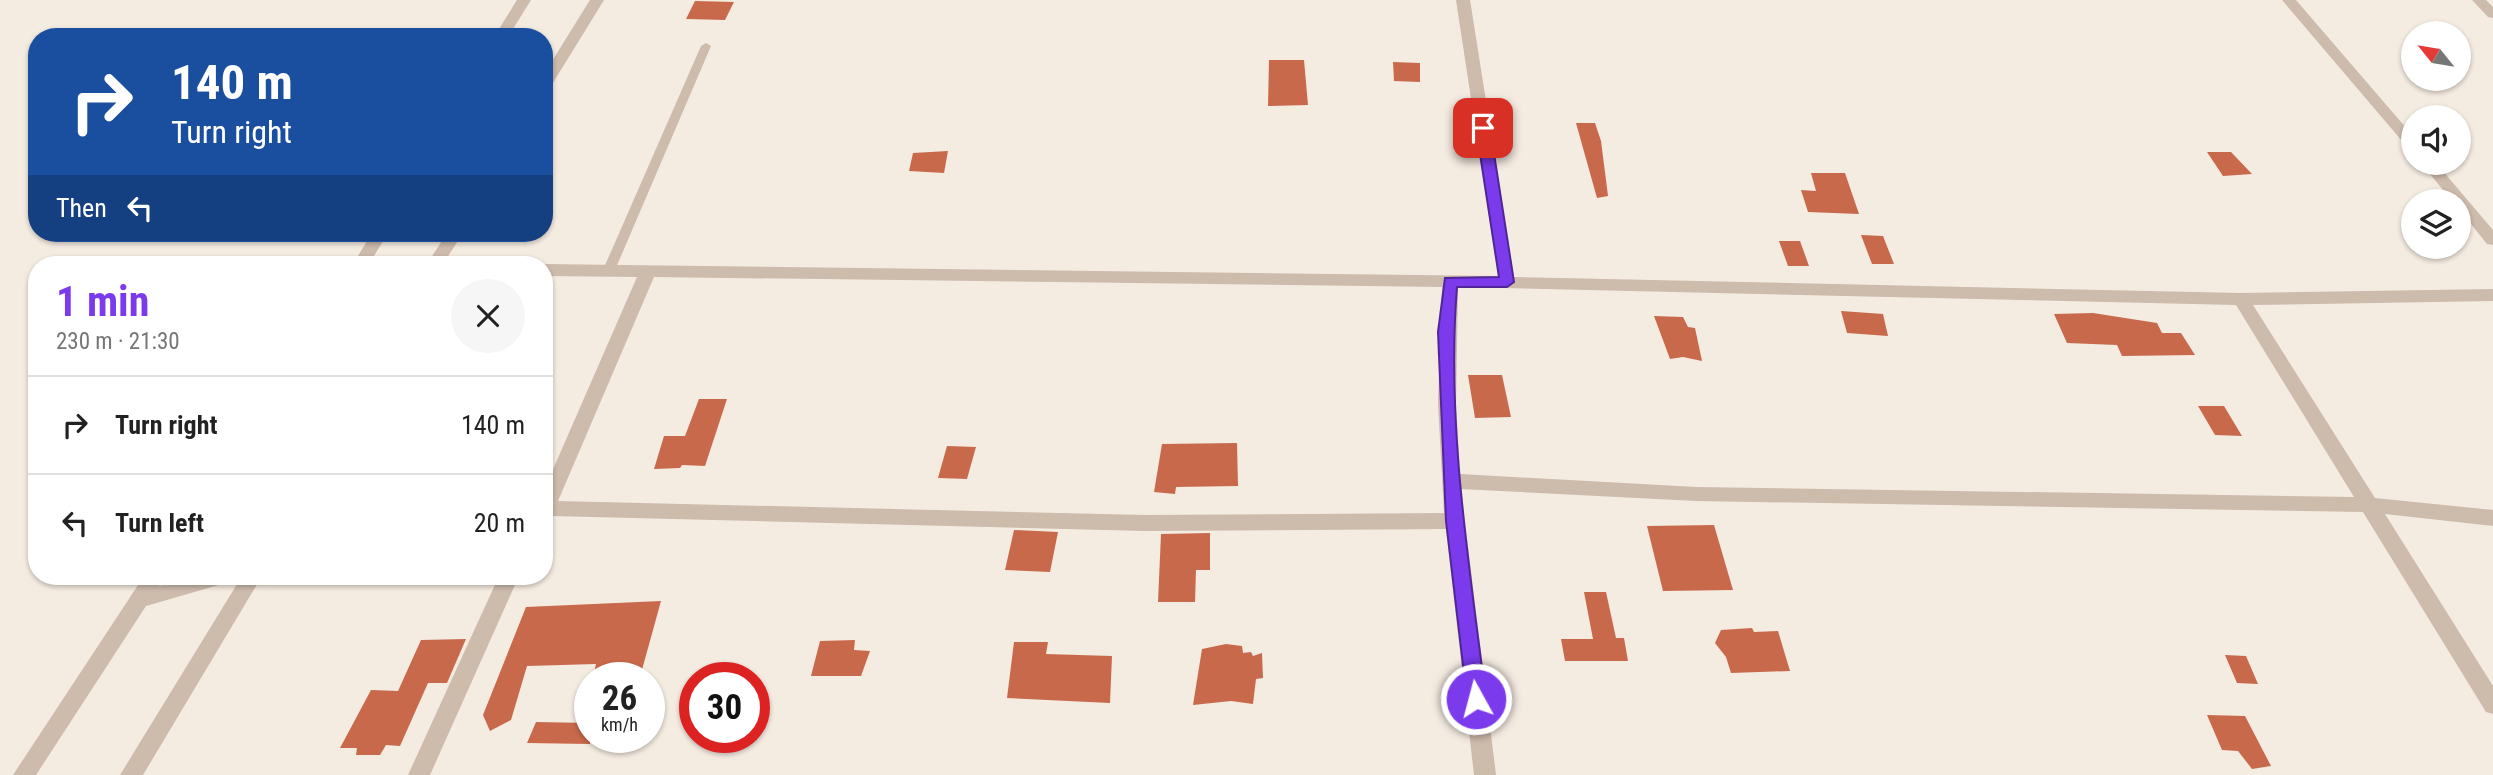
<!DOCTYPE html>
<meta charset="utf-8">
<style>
:root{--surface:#fff;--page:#f6f6f6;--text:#222;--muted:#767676;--line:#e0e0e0;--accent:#7c3aed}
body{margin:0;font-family:"Roboto Condensed",sans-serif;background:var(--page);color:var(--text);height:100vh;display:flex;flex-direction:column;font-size:26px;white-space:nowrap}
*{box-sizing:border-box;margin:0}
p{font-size:23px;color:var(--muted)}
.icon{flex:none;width:38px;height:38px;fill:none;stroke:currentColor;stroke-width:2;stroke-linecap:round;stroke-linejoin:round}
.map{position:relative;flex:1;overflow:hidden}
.drawer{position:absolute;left:28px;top:256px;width:525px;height:329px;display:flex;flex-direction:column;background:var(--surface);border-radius:28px;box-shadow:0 2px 5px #0004}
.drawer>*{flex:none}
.banner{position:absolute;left:28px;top:28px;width:525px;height:214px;border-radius:28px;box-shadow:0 2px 5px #0004;background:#1a4fa0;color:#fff;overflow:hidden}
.needle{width:46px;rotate:300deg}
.fabs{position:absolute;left:2401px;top:21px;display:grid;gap:14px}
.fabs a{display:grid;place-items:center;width:70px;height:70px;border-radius:50%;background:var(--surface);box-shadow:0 2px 5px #0004;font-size:35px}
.speed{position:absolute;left:574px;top:662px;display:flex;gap:14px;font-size:35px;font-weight:700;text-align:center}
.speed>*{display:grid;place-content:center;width:91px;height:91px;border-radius:50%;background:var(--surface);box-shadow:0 2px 5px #0004;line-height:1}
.speed small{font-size:18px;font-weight:400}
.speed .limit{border:10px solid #d22;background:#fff;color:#111}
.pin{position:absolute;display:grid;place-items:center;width:60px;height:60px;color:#fff;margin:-30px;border-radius:14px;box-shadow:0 4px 10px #0006}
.me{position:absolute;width:77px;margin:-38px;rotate:353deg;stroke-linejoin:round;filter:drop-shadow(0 0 5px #0008)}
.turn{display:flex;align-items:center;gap:24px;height:147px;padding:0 28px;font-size:32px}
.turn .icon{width:91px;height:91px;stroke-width:2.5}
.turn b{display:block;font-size:49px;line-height:60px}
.then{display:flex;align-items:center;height:66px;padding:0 28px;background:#0003;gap:14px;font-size:26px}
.round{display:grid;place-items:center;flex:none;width:74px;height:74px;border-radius:37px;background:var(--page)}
.overview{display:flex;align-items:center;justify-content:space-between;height:119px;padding:0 28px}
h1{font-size:42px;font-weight:700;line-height:52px;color:var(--accent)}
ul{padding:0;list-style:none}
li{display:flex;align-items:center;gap:21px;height:98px;padding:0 28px;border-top:2px solid var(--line)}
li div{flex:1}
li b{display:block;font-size:26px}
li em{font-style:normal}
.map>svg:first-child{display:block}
</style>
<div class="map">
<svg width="2493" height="775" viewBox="0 0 2493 775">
<rect width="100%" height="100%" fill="#f4ebe1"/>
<path fill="#c8694b" d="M695,1L734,2L725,20L686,19Z
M1269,60H1304L1308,105L1268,106Z
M1393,62L1420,63V82L1394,81Z
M1576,123H1595L1601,141L1608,196L1597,198Z
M948,151L944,173L909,171L913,153Z
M2207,152H2231L2252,174L2223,176Z
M1811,173H1845L1859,214L1808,212L1801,190L1816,191Z
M1861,235L1883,236L1894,264H1872Z
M1779,241H1800L1809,266H1788Z
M1841,311L1883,314L1888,336L1847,333Z
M2093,313L2157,323L2162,333H2181L2195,355L2122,356L2117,345L2067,343L2054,314Z
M1654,316L1683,317L1688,327L1695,328L1702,361L1683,357L1670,359Z
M1468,375H1502L1511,417L1475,418Z
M699,399H727L705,466L682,465L680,468L654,469L664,436H685Z
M2198,406H2224L2242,436L2215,435Z
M1237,443L1238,486L1176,487L1175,494L1154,492L1162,444Z
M947,446L976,447L967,479L938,478Z
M1714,525L1733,590L1663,591L1647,526Z
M1014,530L1058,532L1050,572L1005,570Z
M1210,533V570H1196L1195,602H1158L1161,534Z
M1584,592H1606L1616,638H1624L1628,661H1565L1561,639H1593Z
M661,601L640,677H593L596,664L527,666L511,720L490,731L483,715L526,607Z
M1752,628L1754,632L1778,631L1790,671L1731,673L1726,657L1715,643L1721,630Z
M466,639L447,683H428L400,746L386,745L380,755H356L357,748H340L371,690L398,691L421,640Z
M855,640L854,650L870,651L861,676H811L820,641Z
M1014,642H1048L1046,654L1112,656L1110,703L1007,698Z
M1226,644L1242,646L1243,653L1251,652L1253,656L1262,653L1263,678L1256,679L1253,704L1231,701L1193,705L1202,649Z
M2225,655L2246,656L2258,684L2237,683Z
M2207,715L2245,716L2271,766L2252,769L2238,751L2222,750Z
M536,722L590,723V744L527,743Z"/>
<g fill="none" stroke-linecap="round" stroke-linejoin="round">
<path fill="#cdbbac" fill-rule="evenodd" d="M706,43L711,46L615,270L614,273H604L603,270L701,46Z"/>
<path fill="#cdbbac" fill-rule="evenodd" d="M517,0H531L508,37H494Z
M590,0H604L551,86L544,90V74Z
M1456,0H1470L1514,277L2241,293L2493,289V301L2253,305L2375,498L2493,510V526L2385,514L2493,686V714L2486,712L2363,512L1696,501L1461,489L1496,775H1474L1446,529L1145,531L552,516L544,520V490L637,277L544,276V264L1498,276ZM654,277L1442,287L1438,404L1444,513L1145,515L558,501ZM1458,287L2236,305L2354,497L1696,487L1460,474L1456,404Z
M2282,0H2296L2413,136V150L2408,148Z
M2472,0H2486L2493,7V18L2488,17Z
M2421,163H2436L2493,230V245L2487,244L2459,209V201H2452Z
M372,233H388L369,264H353Z
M447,233H463L443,264H427Z
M144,576H165L159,586L194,576H232L229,582L146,606L36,775H13Z
M242,576H262L143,775H120Z
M499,576H519L430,775H408Z"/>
</g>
<path fill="#7c3aed" stroke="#51269a" stroke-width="2" d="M1483,124L1490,128L1514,282L1507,287H1457C1446,422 1469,564 1486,699L1483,705L1476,707L1469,705L1467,699L1446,521L1438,332L1445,278L1499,277L1476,128Z"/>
</svg>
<div class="fabs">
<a><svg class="needle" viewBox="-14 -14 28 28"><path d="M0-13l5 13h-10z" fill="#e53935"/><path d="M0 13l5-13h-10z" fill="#767676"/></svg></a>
<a><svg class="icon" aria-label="sound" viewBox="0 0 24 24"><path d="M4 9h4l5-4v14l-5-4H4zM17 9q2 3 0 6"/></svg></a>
<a><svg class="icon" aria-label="layers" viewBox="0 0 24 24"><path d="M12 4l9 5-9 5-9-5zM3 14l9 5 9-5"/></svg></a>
</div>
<div class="speed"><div>26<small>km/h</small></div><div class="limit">30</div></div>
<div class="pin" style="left:1483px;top:128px;background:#d93025"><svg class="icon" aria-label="arrive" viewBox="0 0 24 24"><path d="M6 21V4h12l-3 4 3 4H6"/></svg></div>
<svg class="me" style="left:1476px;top:699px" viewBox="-20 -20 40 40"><circle r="17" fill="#7c3aed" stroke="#fff" stroke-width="3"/><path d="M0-11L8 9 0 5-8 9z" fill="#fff"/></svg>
<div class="banner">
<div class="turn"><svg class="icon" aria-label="right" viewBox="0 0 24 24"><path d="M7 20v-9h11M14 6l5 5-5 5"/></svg><div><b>140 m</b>Turn right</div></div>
<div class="then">Then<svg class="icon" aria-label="left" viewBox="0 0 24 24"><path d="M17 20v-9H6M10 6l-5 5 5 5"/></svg></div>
</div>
<section class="drawer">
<div class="overview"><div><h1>1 min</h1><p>230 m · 21:30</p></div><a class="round"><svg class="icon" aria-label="close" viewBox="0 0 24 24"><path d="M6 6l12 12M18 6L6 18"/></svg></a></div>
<ul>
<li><svg class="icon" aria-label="right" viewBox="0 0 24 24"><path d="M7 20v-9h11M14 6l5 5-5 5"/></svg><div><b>Turn right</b></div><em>140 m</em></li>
<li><svg class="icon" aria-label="left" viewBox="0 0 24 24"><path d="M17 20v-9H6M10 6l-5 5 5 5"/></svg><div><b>Turn left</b></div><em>20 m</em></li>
</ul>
</section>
</div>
